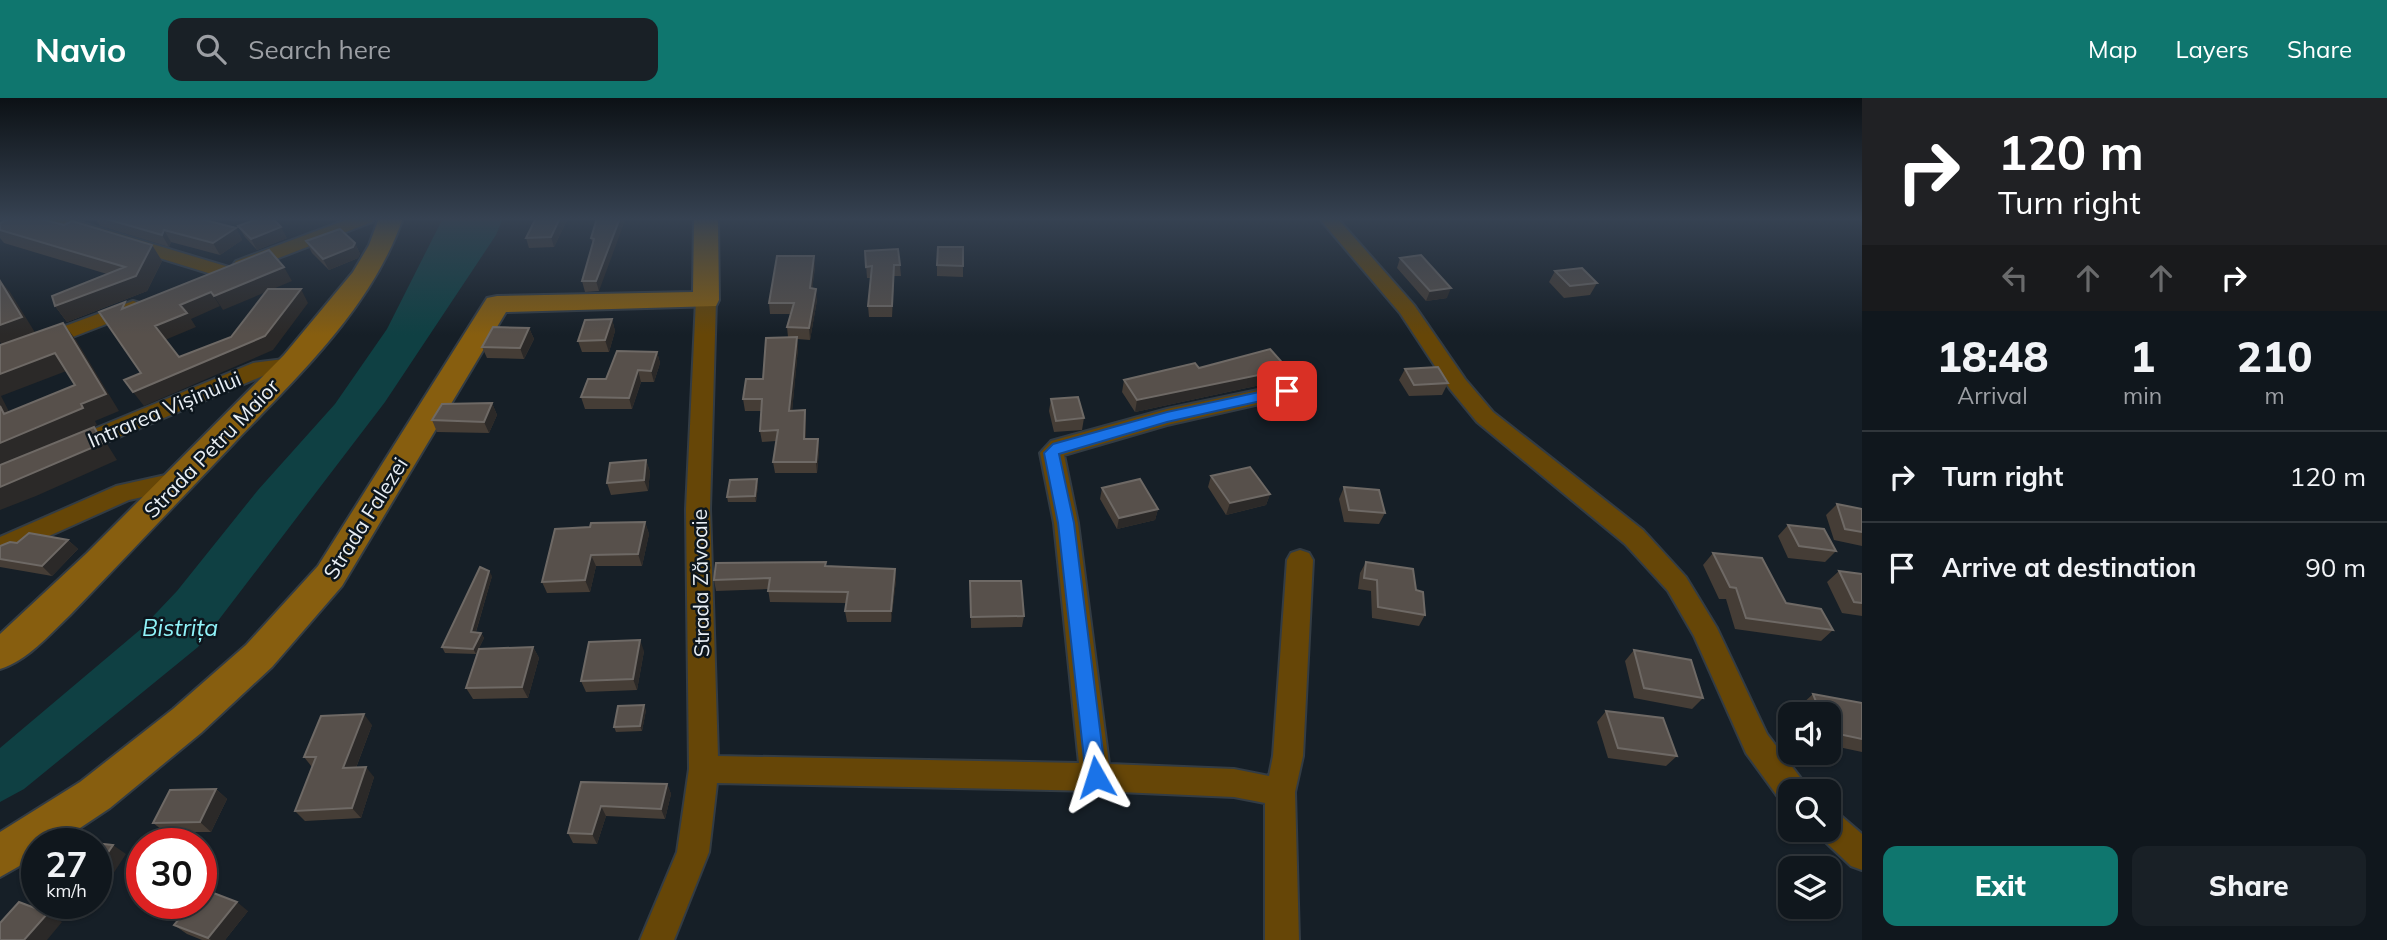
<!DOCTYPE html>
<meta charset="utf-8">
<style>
:root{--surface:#10171d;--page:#192026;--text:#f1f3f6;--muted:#9c9fa4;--line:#30363b;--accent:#0f766e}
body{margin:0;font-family:Mulish,sans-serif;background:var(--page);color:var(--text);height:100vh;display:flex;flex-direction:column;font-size:26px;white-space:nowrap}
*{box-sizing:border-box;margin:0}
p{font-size:23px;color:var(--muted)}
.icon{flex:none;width:38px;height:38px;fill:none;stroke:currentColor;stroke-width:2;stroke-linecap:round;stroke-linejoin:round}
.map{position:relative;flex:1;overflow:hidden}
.sheet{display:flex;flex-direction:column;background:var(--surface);width:525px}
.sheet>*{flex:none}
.top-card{background:#202124;color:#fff;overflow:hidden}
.fabs{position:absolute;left:1778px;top:604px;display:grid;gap:14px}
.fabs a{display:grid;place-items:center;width:63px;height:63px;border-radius:14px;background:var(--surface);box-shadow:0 2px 5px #0004,0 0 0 2px var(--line);font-size:35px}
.speed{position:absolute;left:21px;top:730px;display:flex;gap:14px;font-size:35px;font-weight:700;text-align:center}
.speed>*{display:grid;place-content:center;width:91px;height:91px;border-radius:50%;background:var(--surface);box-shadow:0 2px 5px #0004,0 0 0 2px var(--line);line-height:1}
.speed small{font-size:18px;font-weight:400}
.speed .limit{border:10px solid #d22;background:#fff;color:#111}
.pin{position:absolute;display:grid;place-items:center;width:60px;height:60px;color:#fff;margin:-30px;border-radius:14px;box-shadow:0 4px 10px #0006}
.me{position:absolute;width:77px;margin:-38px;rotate:354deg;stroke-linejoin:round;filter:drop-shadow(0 0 5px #0008)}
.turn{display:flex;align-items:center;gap:24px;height:147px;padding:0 21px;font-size:32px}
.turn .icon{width:91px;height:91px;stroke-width:2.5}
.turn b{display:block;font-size:49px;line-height:60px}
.lanes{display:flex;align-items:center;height:66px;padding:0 21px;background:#0003;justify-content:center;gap:35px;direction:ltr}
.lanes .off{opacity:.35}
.eta{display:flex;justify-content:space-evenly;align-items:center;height:119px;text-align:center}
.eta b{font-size:42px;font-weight:800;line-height:49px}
.button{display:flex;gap:14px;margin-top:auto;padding:14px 21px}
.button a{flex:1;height:80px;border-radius:14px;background:var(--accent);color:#fff;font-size:28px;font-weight:800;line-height:80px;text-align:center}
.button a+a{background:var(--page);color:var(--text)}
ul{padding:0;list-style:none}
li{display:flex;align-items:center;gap:21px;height:91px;padding:0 21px;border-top:2px solid var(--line)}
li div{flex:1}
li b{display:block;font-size:26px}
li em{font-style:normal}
header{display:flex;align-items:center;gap:42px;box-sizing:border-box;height:98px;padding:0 35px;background:var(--accent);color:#fff}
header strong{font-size:33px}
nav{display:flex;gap:38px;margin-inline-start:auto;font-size:24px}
.search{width:490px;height:63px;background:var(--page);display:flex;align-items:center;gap:18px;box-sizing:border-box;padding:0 24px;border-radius:14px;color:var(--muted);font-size:26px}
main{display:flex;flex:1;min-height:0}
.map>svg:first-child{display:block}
</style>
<header>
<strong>Navio</strong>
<div class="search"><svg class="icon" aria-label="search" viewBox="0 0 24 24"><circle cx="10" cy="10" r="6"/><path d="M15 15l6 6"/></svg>Search here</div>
<nav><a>Map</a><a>Layers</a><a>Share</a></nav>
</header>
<main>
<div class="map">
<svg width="1862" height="842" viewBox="0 0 1862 842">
<rect width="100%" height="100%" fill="#161f27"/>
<path fill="#0f4043" d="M443,120H503L496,137L385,304L198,549L24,691L0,704V650L141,531L177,493L258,392L335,306L387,231Z"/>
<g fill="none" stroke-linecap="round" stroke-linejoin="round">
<g stroke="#333c44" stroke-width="4">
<path id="street" d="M39,120H66L232,170L235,174L232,178H218L42,124Z
M351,120H375L372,124L250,171H236L233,167L236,163Z
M1319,120H1337L1414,207L1465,281L1493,314L1643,432L1686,479L1717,530L1767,636L1803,683L1807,693H1790V706L1781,703L1746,655L1694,538L1668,493L1625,446L1477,324L1450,291L1400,215Z
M706,196L713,198L716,202L710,411L718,658L1079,665L1054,425L1040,355L1051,343L1167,311L1287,286L1295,288L1298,293L1295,298L1167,327L1064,357L1078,425L1109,666L1234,671L1269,678L1273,658L1287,462L1291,455L1300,452L1309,455L1313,462L1303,658L1295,694L1299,842H1265V705L1234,699L1096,693L717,685L709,754L674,842H640L677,754L689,671L686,411L696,202L699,198Z
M133,203L140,205L143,209L140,213L0,267V252Z
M292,260L299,262L303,267L299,272L265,277L79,356L71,358L63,356L60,350L63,344L253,265Z
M179,374L187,377L191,383L187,389L129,402L0,460V439L116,388Z
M1829,712L1840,717L1862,736V772L1851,768L1818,737L1815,732H1829Z"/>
</g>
<g stroke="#333c44" stroke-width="4">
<path id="secondary" d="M379,120H403C372,209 299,277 235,344C180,402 125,460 70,517C48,538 28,562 0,571V536L87,455L284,257L353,174L369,147Z
M694,120H718L719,202L716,208L506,214L342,488L272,569L201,635L110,710L56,746H37V758L0,779V734L80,684L173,611L246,547L318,468L487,200L497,198L693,194Z"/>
</g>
<use href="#street" fill="#664607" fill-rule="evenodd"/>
<use href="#secondary" fill="#875e0f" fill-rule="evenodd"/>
</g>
<path fill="#453d36" d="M0,120L64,127L152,147L162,163L147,193L67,224L55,208L107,176L4,145L0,140Z
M95,120H197L236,130L242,142L220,157L171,144L169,149L100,128Z
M536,120H568L554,149L529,150L526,140Z
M597,120L599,193L585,194L582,183L593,147L591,140Z
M238,128L287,140L257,152L245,139Z
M306,143L355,145L360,156L358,160L329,172L312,155Z
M963,149V179L937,178V167Z
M865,153L900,167L901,178H894L892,219H869L868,208L871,180H867Z
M1400,160L1447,200L1426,203L1397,170Z
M815,169L812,191L817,202L810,242L797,241L798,250L792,313L805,312L806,324V341H818L819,352L817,375H775L773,364L776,343L762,344L760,333L761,313H745L743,301L763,281L788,239L787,229L790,216H770L769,205Z
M1555,173L1597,185L1590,197L1564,200L1549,184Z
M612,221L615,233L609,254H582L578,243Z
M529,230L534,241L524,261L487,260L482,249Z
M657,254L660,265L654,284H641L632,311H585L581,299L606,281Z
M1199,270L1284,282L1135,314L1122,294L1124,282Z
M1405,271L1448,285L1442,297L1409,298L1399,282Z
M1051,301L1084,320L1082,332L1054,334L1049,313Z
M492,305L497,317L489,335L437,334L432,322Z
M646,362L650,374L648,393L611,397L607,385Z
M1211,378L1270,396L1266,407L1226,417L1208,389Z
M758,387L756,404H728L727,399Z
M1344,389L1385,415L1379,426L1344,424L1339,401Z
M1102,390L1158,411L1155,422L1117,431L1100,401Z
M1837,406L1862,411V448L1834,442L1826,417Z
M645,424L649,436L642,468H596L590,494L547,495L542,484L590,429Z
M1788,427L1836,453L1825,464L1788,460L1778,438Z
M68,442L78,451L52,478L0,469V448L17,445Z
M1713,455L1786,505L1833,532L1821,543L1735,531L1726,501H1719L1703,467Z
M826,464V469L895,471L896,482L891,524H847L845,513L846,505L770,504L768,491L716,493L714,482Z
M1366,464L1416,492L1425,517L1419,528L1372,520L1371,493L1358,491L1360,475Z
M1839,473L1862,476V518L1842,515L1827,484Z
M492,478L476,534L481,535L484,540L476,556L445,555L442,549Z
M970,483L1024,518L1022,529L971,530Z
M533,549L539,560L528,600L473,601L466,590Z
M1634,552L1703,600L1692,611L1634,600L1625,563Z
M644,553L637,592L586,594L581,583Z
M1813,596L1862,605V654L1829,647V616H1804L1801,607Z
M646,612L642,633L616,634L614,629Z
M1606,613L1677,658L1666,668L1608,660L1597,624Z
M372,627L356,670L374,679L361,720L305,723L295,713L312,669L304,659Z
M581,684L667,686L671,696L665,721L606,718L597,746L573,745L568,735Z
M216,691L227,701L211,734H165L153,725Z
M248,813L225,842H202L187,836L174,827Z"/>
<path fill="#2b2928" d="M0,120H19L0,127Z
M560,120H568L554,149L551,139Z
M620,120H626L599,193L596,183Z
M281,129L287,140L257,152L251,141Z
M236,130L242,142L220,157L213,145Z
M164,132L171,144L169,149L162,137Z
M355,145L360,156L358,160L329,172L323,161Z
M152,147L162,163L147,193L67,224L55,208L136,178Z
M814,158L815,169L811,202L810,190Z
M894,167V178L892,219V208Z
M284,169L292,183L223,212L214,198Z
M0,182L10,194L36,236L3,248L0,244Z
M1451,190L1447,200L1426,203L1430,193Z
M301,191L308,205L273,252L144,308L133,294L265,238Z
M816,191L817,202L810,242L809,230Z
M211,194L220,208L191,221L196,229L165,242L155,228L180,207Z
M612,221L615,233L609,254L605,242Z
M63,225L76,242L119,313L95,323L97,327L94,329L107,346L117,362L36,398L0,412V345L81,306Z
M529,230L534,241L524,261L520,250Z
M797,239L798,250L791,325L789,313Z
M657,254L660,265L654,284L651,273Z
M55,255L69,272L1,298L19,333L4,316L0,308V276Z
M1288,271L1284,282L1135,314L1137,302Z
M638,272L641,284L632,311L629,300Z
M492,305L497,317L489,335L484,324Z
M805,312L806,324V352L804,341Z
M818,341L819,352L817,375L816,364Z
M646,362L650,374L648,393L644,382Z
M757,381L758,387L756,404L755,398Z
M1270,396L1266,407L1226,417L1230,405Z
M1158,411L1155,422L1117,431L1119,420Z
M645,424L649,436L642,468L638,456Z
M68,442L78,451L52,478L42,468Z
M591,457L596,468L590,494L585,482Z
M895,471L896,482L891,524V513Z
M489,473L492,478L474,540L471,534Z
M481,535L484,540L476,556L473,551Z
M640,542L644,553L637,592L633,581Z
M533,549L539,560L528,600L522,589Z
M644,607L646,612L642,633L640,628Z
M364,616L372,627L352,680L343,670Z
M366,669L374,679L361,720L352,710Z
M667,686L671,696L665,721L661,711Z
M216,691L227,701L211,734L200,724Z
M601,708L606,718L597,746L592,736Z
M113,747L126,756L98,799L96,797V772Z
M237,804L248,813L225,842H211L208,840Z
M48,815L62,824L47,842H24Z"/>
<path fill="#57504b" stroke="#6e6965" stroke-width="2" d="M10,120H37L64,127L72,123L152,147L136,178L55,208L52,198L125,169L0,132V125Z
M103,120H197L236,130L213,145L164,132L162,137Z
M260,120H272L281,129L251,141L238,128Z
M536,120H560L551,139L526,140Z
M597,120H620L596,183H582L594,141L591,140Z
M340,131L355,145L353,149L323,161L306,143Z
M938,149H963V168L937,167Z
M898,151L900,167H894L892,208H868L872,168L866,169L865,153Z
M269,152L284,169L214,198L211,194L180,207L187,215L155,228L179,259L231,239L268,191H301L265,238L133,294L124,282L141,275L99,214L125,204L122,211Z
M1421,157L1451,190L1430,193L1400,160Z
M777,158H814L810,190L816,191L809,230L787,229L794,205H769Z
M1582,170L1597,185L1570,188L1555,173Z
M0,183L22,219L0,227Z
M612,221L605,242L578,243L585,222Z
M63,225L106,296L81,306L83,310L0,345V308L4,316L75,287L55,255L0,276V247Z
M493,229L529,230L520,250L482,249Z
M797,239L789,313L805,312L804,341H818L816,364H773L778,332L760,333L762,301H743L746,281H763L766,240Z
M1270,251L1288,271L1137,302L1124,282L1195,265L1199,270Z
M617,253L657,254L651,273L638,272L629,300L581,299L588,281H606Z
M1438,269L1448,285L1414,287L1405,271Z
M1078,299L1084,320L1056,323L1051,301Z
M492,305L484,324L432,322L442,306Z
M94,329L103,345L0,389V367Z
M646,362L644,382L607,385L610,365Z
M1250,369L1270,396L1230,405L1211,378Z
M757,381L755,398L727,399L730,382Z
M1140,381L1158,411L1119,420L1102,390Z
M1344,389L1379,392L1385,415L1349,412Z
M1837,406L1862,411V434L1845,431Z
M645,424L638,456L591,457L585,482L542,484L555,431L590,429L591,425Z
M1788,427L1824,431L1836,453L1799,448Z
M29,435L68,442L42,468L0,461V448L10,444L17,445Z
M1713,455L1762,460L1786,505L1821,511L1833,532L1746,520L1736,490L1730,489Z
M826,464L825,468L895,471L891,513H845L848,494L768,493L770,480L714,482L716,465Z
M1366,464L1413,471L1416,492L1423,494L1425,517L1378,509L1377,482L1364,480Z
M480,469L489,473L471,534L481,535L473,551L442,549Z
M1839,473L1862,476V505L1854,504Z
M970,483H1021L1024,518L971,519Z
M640,542L633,581L581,583L589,544Z
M533,549L522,589L466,590L479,551Z
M1634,552L1691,562L1703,600L1644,590Z
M1813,596L1862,605V641L1829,634V616H1821Z
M644,607L640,628L614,629L618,608Z
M1606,613L1663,620L1677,658L1618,650Z
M364,616L343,670L366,669L352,710L295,713L316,659H304L321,618Z
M581,684L667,686L661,711L601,708L592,736L568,735Z
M216,691L200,724L153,725L170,692Z
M77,743L113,747L96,772V746H76Z
M203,791L237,804L208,840L174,827L192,805H201V794Z
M19,804L48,815L24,842H0V825Z"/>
<linearGradient id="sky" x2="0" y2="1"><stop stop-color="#0c1115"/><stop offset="0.51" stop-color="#364252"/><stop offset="1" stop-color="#364252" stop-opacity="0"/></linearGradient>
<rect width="1862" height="237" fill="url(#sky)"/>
<path fill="#1a73e8" stroke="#114b97" stroke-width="2" d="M1287,288L1294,293L1292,296L1167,324L1059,356L1074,425L1106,679L1103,685L1096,688L1089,685L1086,679L1058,425L1044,355L1053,346L1167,314Z"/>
<g text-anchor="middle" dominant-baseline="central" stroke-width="5" stroke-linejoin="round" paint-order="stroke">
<g font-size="21" fill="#e8eef4" stroke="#0d161d">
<text transform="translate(164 311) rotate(-23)">Intrarea Vișinului</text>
<text transform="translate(211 350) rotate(-46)">Strada Petru Maior</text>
<text transform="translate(365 420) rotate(-58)">Strada Falezei</text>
<text transform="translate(700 485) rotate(-91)">Strada Zăvoaie</text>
</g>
<g font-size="23" font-style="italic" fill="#90f3f9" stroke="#0d161d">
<text x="180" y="529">Bistrița</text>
</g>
</g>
</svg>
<div class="fabs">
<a><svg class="icon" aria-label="sound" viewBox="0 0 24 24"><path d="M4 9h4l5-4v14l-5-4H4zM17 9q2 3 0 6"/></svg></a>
<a><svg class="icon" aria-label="search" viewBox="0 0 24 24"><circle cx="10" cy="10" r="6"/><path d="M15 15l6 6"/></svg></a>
<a><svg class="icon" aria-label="layers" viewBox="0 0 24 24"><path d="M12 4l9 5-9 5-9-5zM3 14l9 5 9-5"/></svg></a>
</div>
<div class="speed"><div>27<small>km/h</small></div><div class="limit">30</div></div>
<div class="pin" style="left:1287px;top:293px;background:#d93025"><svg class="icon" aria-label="arrive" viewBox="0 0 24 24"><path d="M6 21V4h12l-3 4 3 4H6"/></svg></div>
<svg class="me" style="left:1096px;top:679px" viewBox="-20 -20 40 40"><path d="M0-17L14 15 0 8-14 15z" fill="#1a73e8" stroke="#fff" stroke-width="4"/></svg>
</div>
<section class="sheet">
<div class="top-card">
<div class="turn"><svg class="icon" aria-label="right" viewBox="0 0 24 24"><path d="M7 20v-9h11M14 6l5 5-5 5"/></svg><div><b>120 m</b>Turn right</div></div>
<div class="lanes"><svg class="icon off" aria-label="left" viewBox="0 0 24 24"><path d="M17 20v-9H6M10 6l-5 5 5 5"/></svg><svg class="icon off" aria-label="ahead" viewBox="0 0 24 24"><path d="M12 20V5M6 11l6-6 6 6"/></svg><svg class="icon off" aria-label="ahead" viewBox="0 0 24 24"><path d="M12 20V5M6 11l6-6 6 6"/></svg><svg class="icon" aria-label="right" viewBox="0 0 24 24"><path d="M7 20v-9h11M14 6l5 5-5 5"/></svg></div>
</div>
<div class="eta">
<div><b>18:48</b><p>Arrival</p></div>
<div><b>1</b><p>min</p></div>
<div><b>210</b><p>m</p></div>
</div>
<ul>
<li><svg class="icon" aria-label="right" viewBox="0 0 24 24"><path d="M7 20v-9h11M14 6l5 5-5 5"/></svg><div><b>Turn right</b></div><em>120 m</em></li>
<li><svg class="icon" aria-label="arrive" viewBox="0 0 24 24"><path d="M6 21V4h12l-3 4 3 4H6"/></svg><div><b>Arrive at destination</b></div><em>90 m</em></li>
</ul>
<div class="button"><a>Exit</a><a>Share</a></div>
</section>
</main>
